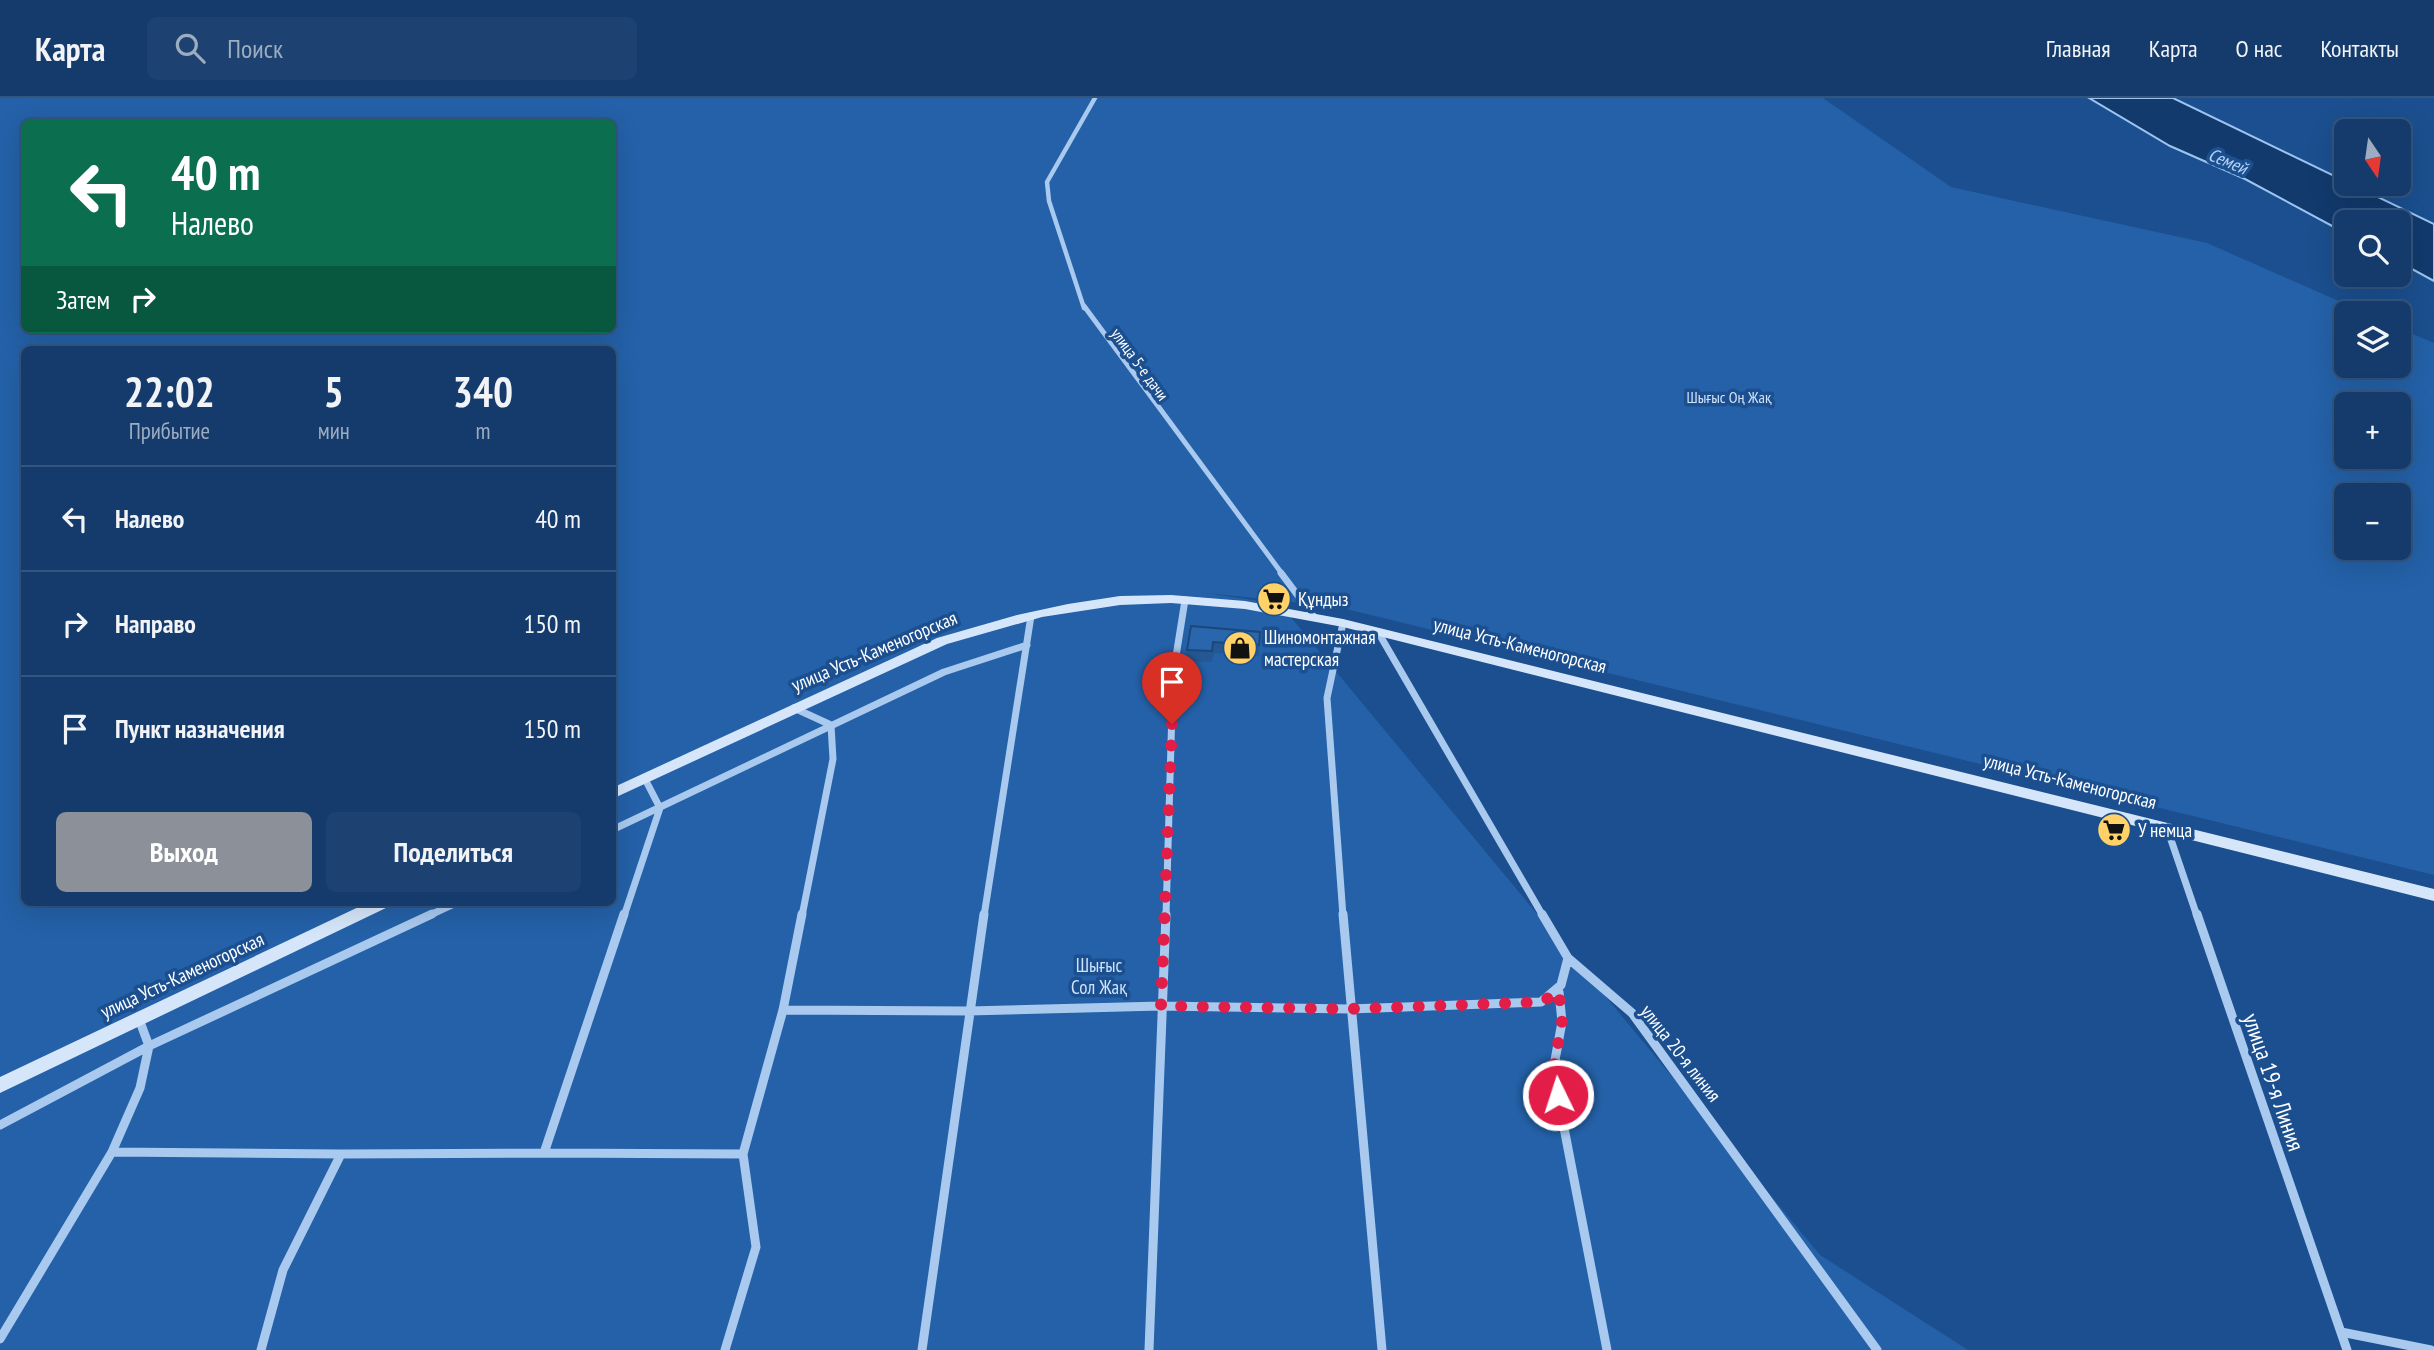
<!DOCTYPE html>
<html lang="ru">
<meta charset="utf-8">
<style>
:root{--surface:#143b6b;--page:#1d4271;--text:#f1f3f6;--muted:#9dadc1;--line:#33557e;--accent:#8c9099}
body{margin:0;font-family:"PT Sans Narrow",sans-serif;background:var(--page);color:var(--text);height:100vh;display:flex;flex-direction:column;font-size:26px;white-space:nowrap}
*{box-sizing:border-box;margin:0}
p{font-size:23px;color:var(--muted)}
.icon{flex:none;width:38px;height:38px;fill:none;stroke:currentColor;stroke-width:2;stroke-linecap:round;stroke-linejoin:round}
.map{position:relative;flex:1;overflow:hidden}
.drawer{position:absolute;left:21px;top:248px;width:595px;height:560px;display:flex;flex-direction:column;background:var(--surface);border-radius:10px;box-shadow:0 7px 28px #0002,0 0 0 2px var(--line)}
.drawer>*{flex:none}
.guide{position:absolute;left:21px;top:21px;width:595px;height:214px;border-radius:10px;box-shadow:0 7px 28px #0002,0 0 0 2px var(--line);background:#0b6e4f;color:#fff;overflow:hidden}
.needle{width:46px;rotate:167deg}
.buttons{position:absolute;left:2334px;top:21px;display:grid;gap:14px}
.buttons a{display:grid;place-items:center;width:77px;height:77px;border-radius:10px;background:var(--surface);box-shadow:0 7px 28px #0002,0 0 0 2px var(--line);font-size:35px}
.pin{position:absolute;display:grid;place-items:center;width:60px;height:60px;color:#fff;margin:-72px -30px;border-radius:50% 50% 50% 0;rotate:-45deg;box-shadow:0 0 7px #0007}
.pin .icon{rotate:45deg}
.me{position:absolute;width:77px;margin:-38px;rotate:356deg;stroke-linejoin:round;filter:drop-shadow(0 0 5px #0008)}
.turn{display:flex;align-items:center;gap:24px;height:147px;padding:0 35px;font-size:32px}
.turn .icon{width:91px;height:91px;stroke-width:2.5}
.turn b{display:block;font-size:49px;line-height:60px}
.then{display:flex;align-items:center;height:66px;padding:0 35px;background:#0003;gap:14px;font-size:26px}
.eta{display:flex;justify-content:space-evenly;align-items:center;height:119px;text-align:center}
.eta b{font-size:42px;font-weight:700;line-height:49px}
.cta{display:flex;gap:14px;margin-top:auto;padding:14px 35px}
.cta a{flex:1;height:80px;border-radius:10px;background:var(--accent);color:#fff;font-size:28px;font-weight:700;line-height:80px;text-align:center}
.cta a+a{background:var(--page);color:var(--text)}
ul{padding:0;list-style:none}
li{display:flex;align-items:center;gap:21px;height:105px;padding:0 35px;border-top:2px solid var(--line)}
li div{flex:1}
li b{display:block;font-size:26px}
li em{font-style:normal}
header{display:flex;align-items:center;gap:42px;box-sizing:border-box;height:98px;padding:0 35px;background:var(--surface);border-bottom:2px solid var(--line)}
header strong{font-size:33px}
nav{display:flex;gap:38px;margin-inline-start:auto;font-size:24px}
.search{width:490px;height:63px;background:var(--page);display:flex;align-items:center;gap:18px;box-sizing:border-box;padding:0 24px;border-radius:10px;color:var(--muted);font-size:26px}
.map>svg:first-child{display:block}
</style>
<header>
<strong>Карта</strong>
<div class="search"><svg class="icon" aria-label="search" viewBox="0 0 24 24"><circle cx="10" cy="10" r="6"/><path d="M15 15l6 6"/></svg>Поиск</div>
<nav><a>Главная</a><a>Карта</a><a>О нас</a><a>Контакты</a></nav>
</header>
<div class="map">
<svg width="2434" height="1252" viewBox="0 0 2434 1252">
<rect width="100%" height="100%" fill="#1b4f8f"/>
<path fill="#2461a8" fill-rule="evenodd" d="M0,0H1823L1951,89L2207,145L2366,215H2347V268H2399V230L2434,245V777L1338,509L1206,495L1280,506L1820,1157L1968,1252H0ZM24,24H612V231H24ZM24,252H612V805H24ZM2347,306H2399V359H2347ZM2347,397H2399V450H2347Z"/>
<path fill="#123a6d" stroke="#9cc4f0" stroke-width="2" d="M2089,0H2173L2434,126V183L2399,164V124H2347V136L2245,81L2170,48Z"/>
<g fill="none" stroke-linecap="round" stroke-linejoin="round">
<path stroke="#a9c9ee" stroke-width="4.5" d="M1084,210L1049,103L1047,84L1095,0"/>
<path stroke="#a9c9ee" stroke-width="5" d="M1084,208L1283,477"/>
<path stroke="#a9c9ee" stroke-width="7" d="M1281,475L1314,519
M1343,525L1327,600L1343,818
M1378,534L1543,818
M794,610L831,627L833,661L802,818
M2167,730L2197,818
M612,732L944,574L1027,547
M428,818L456,805
M624,818L660,710L645,681
M984,818L1031,518
M1166,818L1173,577L1185,502"/>
<path stroke="#a9c9ee" stroke-width="9" d="M1343,816L1382,1252
M1542,816L1568,860L1632,915L1877,1252
M2197,816L2347,1252
M1559,894L1562,924L1553,973L1607,1252
M783,912L969,913L1161,908L1350,911L1541,904L1561,887L1568,860
M0,1027L149,948L432,816
M112,1054L341,1056
M544,1055L743,1056
M2341,1234L2431,1252
M0,1241L112,1054L140,990L149,948L139,921
M261,1252L283,1172L341,1056L544,1055L624,816
M725,1252L756,1149L743,1056L783,912L802,816
M922,1252L984,816
M1149,1252L1166,816"/>
<path fill="#d6e6fa" fill-rule="evenodd" d="M1171,497L1245,503L1343,521L2434,791V803L1343,529L1245,511L1171,505L1120,507L1042,519L947,546L612,701V690L937,540L1017,517L1068,506L1120,498Z
M367,805H390L388,809L0,995V979Z"/>
</g>
<path fill="#245895" d="M1191,528L1260,534L1259,558L1214,555L1212,564L1188,563L1187,552Z"/>
<path fill="#2a66ad" stroke="#1d4779" stroke-width="2" d="M1191,528L1260,534L1259,547L1213,544L1212,553L1187,552Z"/>
<g fill="none" stroke-linecap="round" stroke-linejoin="round">
<path stroke="#e11d48" stroke-width="12" stroke-dasharray="0 21.6" d="M1172,626L1161,908L1350,911L1541,904L1559,894L1562,924L1553,973L1558,997"/>
</g>
<defs>
<g id="supermarket-disc" transform="scale(1.75)"><circle r="9.5" fill="#ffd166" stroke="#1b4f8f"/><path d="M-6-5.5h2.5l.6 2H6L4.5 2H-2.5L-4.4-4H-6ZM-1.5 3.2a1.3 1.3 0 1 0 .1 0ZM3 3.2a1.3 1.3 0 1 0 .1 0Z" fill="#111"/></g>
<g id="shop-disc" transform="scale(1.75)"><circle r="9.5" fill="#ffd166" stroke="#1b4f8f"/><path d="M-5-2.5h2.3a2.7 3.5 0 0 1 5.4 0H5L5.5 6h-11ZM-1.5-2.5h3a1.5 2.3 0 0 0-3 0Z" fill="#111"/></g>
</defs>
<g fill-rule="evenodd">
<use href="#supermarket-disc" x="1274" y="501"/>
<use href="#shop-disc" x="1240" y="550"/>
<use href="#supermarket-disc" x="2114" y="732"/>
</g>
<g text-anchor="middle" dominant-baseline="central" stroke-width="7" stroke-linejoin="round" paint-order="stroke">
<g font-size="16" fill="#fff" stroke="#1b4f8f">
<text transform="translate(1140 266) rotate(54)">улица 5-е дачи</text>
</g>
<g font-size="16" fill="#cfe3fa" stroke="#1b4f8f">
<text x="1729" y="299">Шығыс Оң Жақ</text>
</g>
<g font-size="18" font-style="italic" fill="#b5d3f5" stroke="#1b4f8f">
<text transform="translate(2228 63) rotate(23)">Семей</text>
</g>
<g font-size="19" fill="#fff" stroke="#1b4f8f" text-anchor="start">
<text x="1298" y="501">Құндыз</text>
<text x="1264" y="539">Шиномонтажная<tspan x="1264" dy="22">мастерская</tspan></text>
<text x="2138" y="732">У немца</text>
</g>
<g font-size="19" fill="#fff" stroke="#1b4f8f">
<text transform="translate(1520 547) rotate(14)">улица Усть-Каменогорская</text>
<text transform="translate(874 553) rotate(-23)">улица Усть-Каменогорская</text>
<text transform="translate(2070 683) rotate(14)">улица Усть-Каменогорская</text>
<text transform="translate(182 877) rotate(-25)">улица Усть-Каменогорская</text>
<text transform="translate(1681 955) rotate(52)">улица 20-я линия</text>
</g>
<g font-size="19" fill="#cfe3fa" stroke="#1b4f8f">
<text x="1099" y="867">Шығыс<tspan x="1099" dy="22">Сол Жақ</tspan></text>
</g>
<g font-size="23" fill="#fff" stroke="#1b4f8f">
<text transform="translate(2274 984) rotate(71)">улица 19-я Линия</text>
</g>
</g>
</svg>
<div class="buttons">
<a><svg class="needle" viewBox="-14 -14 28 28"><path d="M0-13l5 13h-10z" fill="#e53935"/><path d="M0 13l5-13h-10z" fill="#9dadc1"/></svg></a>
<a><svg class="icon" aria-label="search" viewBox="0 0 24 24"><circle cx="10" cy="10" r="6"/><path d="M15 15l6 6"/></svg></a>
<a><svg class="icon" aria-label="layers" viewBox="0 0 24 24"><path d="M12 4l9 5-9 5-9-5zM3 14l9 5 9-5"/></svg></a>
<a>+</a>
<a>−</a>
</div>
<div class="pin" style="left:1172px;top:626px;background:#d93025"><svg class="icon" aria-label="arrive" viewBox="0 0 24 24"><path d="M6 21V4h12l-3 4 3 4H6"/></svg></div>
<svg class="me" style="left:1558px;top:997px" viewBox="-20 -20 40 40"><circle r="17" fill="#e11d48" stroke="#fff" stroke-width="3"/><path d="M0-11L8 9 0 5-8 9z" fill="#fff"/></svg>
<div class="guide">
<div class="turn"><svg class="icon" aria-label="left" viewBox="0 0 24 24"><path d="M17 20v-9H6M10 6l-5 5 5 5"/></svg><div><b>40 m</b>Налево</div></div>
<div class="then">Затем<svg class="icon" aria-label="right" viewBox="0 0 24 24"><path d="M7 20v-9h11M14 6l5 5-5 5"/></svg></div>
</div>
<section class="drawer">
<div class="eta">
<div><b>22:02</b><p>Прибытие</p></div>
<div><b>5</b><p>мин</p></div>
<div><b>340</b><p>m</p></div>
</div>
<ul>
<li><svg class="icon" aria-label="left" viewBox="0 0 24 24"><path d="M17 20v-9H6M10 6l-5 5 5 5"/></svg><div><b>Налево</b></div><em>40 m</em></li>
<li><svg class="icon" aria-label="right" viewBox="0 0 24 24"><path d="M7 20v-9h11M14 6l5 5-5 5"/></svg><div><b>Направо</b></div><em>150 m</em></li>
<li><svg class="icon" aria-label="arrive" viewBox="0 0 24 24"><path d="M6 21V4h12l-3 4 3 4H6"/></svg><div><b>Пункт назначения</b></div><em>150 m</em></li>
</ul>
<div class="cta"><a>Выход</a><a>Поделиться</a></div>
</section>
</div>
